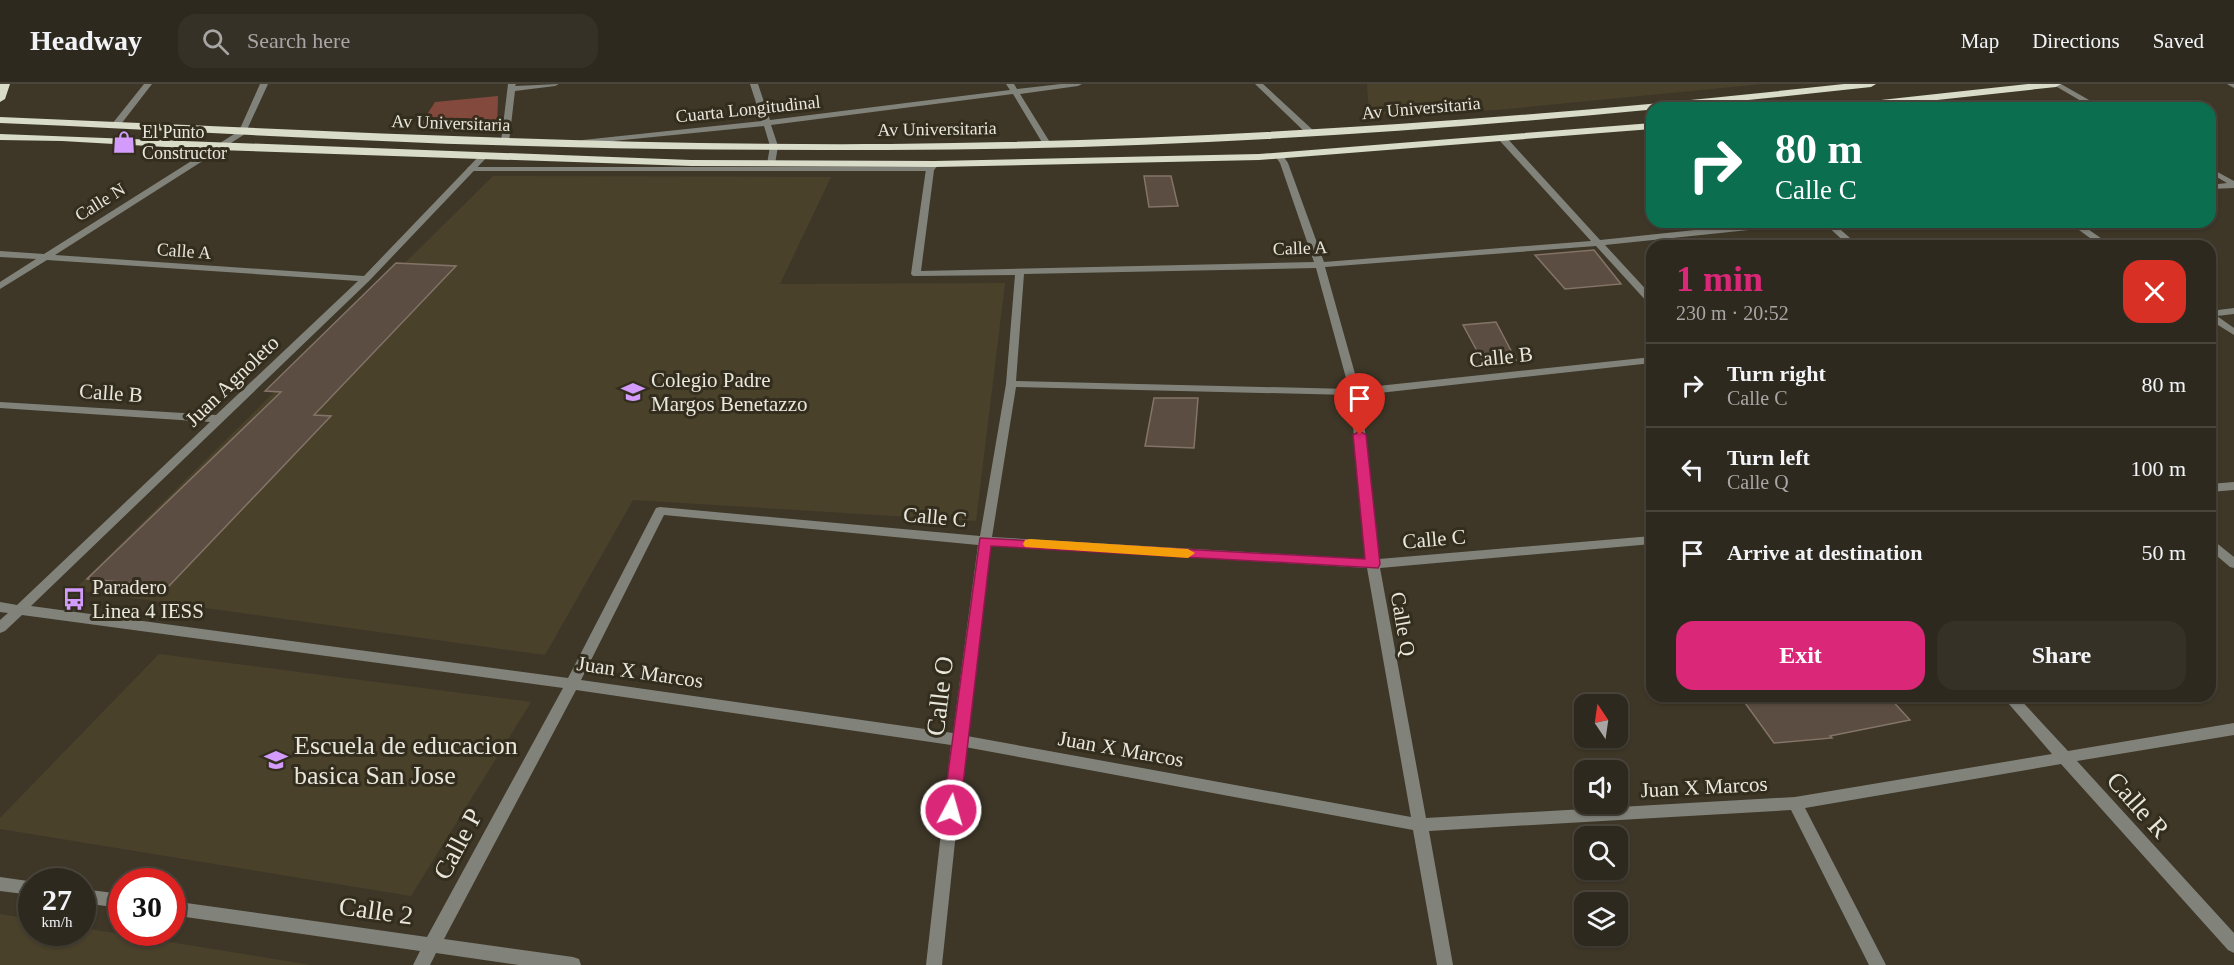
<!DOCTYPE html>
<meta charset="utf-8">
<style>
:root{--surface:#2e291e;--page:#363127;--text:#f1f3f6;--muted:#a7a6a4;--line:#49453c;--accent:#db2777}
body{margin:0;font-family:Georgia,serif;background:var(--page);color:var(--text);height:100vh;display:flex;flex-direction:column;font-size:22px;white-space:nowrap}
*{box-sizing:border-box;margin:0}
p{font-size:20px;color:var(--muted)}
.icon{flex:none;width:33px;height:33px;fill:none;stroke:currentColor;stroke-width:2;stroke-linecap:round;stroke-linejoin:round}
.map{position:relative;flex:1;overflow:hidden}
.drawer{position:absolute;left:1646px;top:156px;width:570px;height:462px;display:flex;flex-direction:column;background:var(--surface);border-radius:18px;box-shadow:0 2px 4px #0004,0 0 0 2px var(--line)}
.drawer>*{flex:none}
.guide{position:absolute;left:1646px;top:18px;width:570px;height:126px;border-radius:18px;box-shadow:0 2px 4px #0004,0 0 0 2px var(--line);background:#0b6e4f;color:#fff;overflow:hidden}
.needle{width:39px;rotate:347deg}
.controls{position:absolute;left:1574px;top:610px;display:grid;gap:12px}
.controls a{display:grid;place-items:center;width:54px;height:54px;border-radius:12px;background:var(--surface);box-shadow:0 2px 4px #0004,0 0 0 2px var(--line);font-size:30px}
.speed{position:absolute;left:18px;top:784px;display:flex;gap:12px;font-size:30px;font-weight:700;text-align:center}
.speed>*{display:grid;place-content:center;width:78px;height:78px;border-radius:50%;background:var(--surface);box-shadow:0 2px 4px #0004,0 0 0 2px var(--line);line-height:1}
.speed small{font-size:15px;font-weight:400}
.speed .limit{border:9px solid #d22;background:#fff;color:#111}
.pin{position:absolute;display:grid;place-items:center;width:51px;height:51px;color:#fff;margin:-62px -26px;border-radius:50% 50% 50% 0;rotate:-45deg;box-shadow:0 0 6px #0007}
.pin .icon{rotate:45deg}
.me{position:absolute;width:66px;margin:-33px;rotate:6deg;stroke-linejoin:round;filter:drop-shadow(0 0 4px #0008)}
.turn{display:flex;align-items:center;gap:21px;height:126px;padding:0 30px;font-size:27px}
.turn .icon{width:78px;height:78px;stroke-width:2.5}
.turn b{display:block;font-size:42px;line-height:51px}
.round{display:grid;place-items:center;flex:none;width:63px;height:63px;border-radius:18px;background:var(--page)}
.overview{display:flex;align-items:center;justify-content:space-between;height:102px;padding:0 30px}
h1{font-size:36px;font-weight:700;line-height:45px;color:var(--accent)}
.button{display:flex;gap:12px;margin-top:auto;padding:12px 30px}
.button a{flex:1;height:69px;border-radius:18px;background:var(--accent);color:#fff;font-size:24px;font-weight:700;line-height:69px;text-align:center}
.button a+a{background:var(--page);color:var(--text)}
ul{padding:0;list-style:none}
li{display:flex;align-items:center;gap:18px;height:84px;padding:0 30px;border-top:2px solid var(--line)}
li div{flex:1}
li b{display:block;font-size:22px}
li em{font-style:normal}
header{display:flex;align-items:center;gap:36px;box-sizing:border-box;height:84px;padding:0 30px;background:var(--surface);border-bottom:2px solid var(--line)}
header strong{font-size:28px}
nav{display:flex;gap:33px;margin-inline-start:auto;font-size:21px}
.search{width:420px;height:54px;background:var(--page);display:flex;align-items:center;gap:15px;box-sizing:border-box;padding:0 21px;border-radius:18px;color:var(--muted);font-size:22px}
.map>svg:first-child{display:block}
</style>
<header>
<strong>Headway</strong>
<div class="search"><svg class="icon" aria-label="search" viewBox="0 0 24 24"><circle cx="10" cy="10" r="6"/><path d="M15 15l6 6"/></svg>Search here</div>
<nav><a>Map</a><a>Directions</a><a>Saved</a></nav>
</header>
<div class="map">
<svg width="2234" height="881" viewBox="0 0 2234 881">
<rect width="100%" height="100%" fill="#3e3728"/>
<path fill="#4a412b" d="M1367,0H1763L1497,26L1369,31Z
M493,92L831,93L780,200L1005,199L976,437L633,416L545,571L74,506Z
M159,570L531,618L411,812L0,745V734Z
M0,830L31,835L32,849H82L83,844L311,881H0Z"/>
<path fill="#84493d" d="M498,12L497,49L418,45L435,18Z"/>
<path fill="#5b4d41" stroke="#847468" stroke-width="1.5" d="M1144,92H1171L1178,122L1149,123Z
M1594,166L1621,200L1565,205L1535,171Z
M396,179L456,182L314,331L331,332L169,502L87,495L281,308L265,307Z
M1496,238L1516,276L1483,278L1463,241Z
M1154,314H1198L1194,364L1145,362Z
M1740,612H1888L1910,636L1830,652L1832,654L1774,659Z"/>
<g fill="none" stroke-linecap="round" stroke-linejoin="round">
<path fill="#81837b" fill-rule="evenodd" d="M144,0H152L118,44H112V40Z
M468,83H930L934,85L930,87H471L467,85Z"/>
<path fill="#81837b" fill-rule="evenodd" d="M260,0H268L245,50L55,171L364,192L481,70L488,72L369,197L31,522L568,594L656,424L660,423L980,452L1006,300L1015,191L913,192L911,190L926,85L932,78L939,80L934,86L921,187L1314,178L1280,79L1275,72L1279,70H1282L1288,79L1324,178L1591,157L1500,57V53H1506L1600,156L1771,138H1800L1796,141L1605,161L1652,212V221L1649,220L1596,162L1325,183L1359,304L1652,273V279L1361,311L1379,475L1652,452V460L1380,484L1426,734L1795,713L2052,670L2002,612H2017L2068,667L2234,639V651L2077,677L2234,849V869L2228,866L2061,680L1805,724L1886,881H1869L1791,726L1429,747L1453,881H1437L1413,746L965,663L942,881H926L951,661L576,606L444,855L573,873L579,875L581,881H519L436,869L430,881H413L420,867L172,831V817L427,853L563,604L22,531L5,547L0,549V536L8,529L0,528V518L17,521L210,338L0,324V318L216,331L358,197L47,176L0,205V198L36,175L0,173V167L44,170L239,47ZM1316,184L1349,305L1016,297L1024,190ZM1016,303L1350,311L1366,475L992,453ZM664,431L978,461L953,649L581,596ZM991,461L1367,484L1411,733L967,652Z
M508,0H516L515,2L559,0L555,2L515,7L509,58L505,60L501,58Z
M750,0H758L770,36L1010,6L1006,0H1014L1017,5L1061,0H1082L1078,2L1020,10L1051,60L1047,62L1043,60L1013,10L771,41L778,62L775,80L771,82L767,80L770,62L764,42L583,60L579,58L583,56L762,37Z
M1255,0H1263L1315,48V52H1309Z
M2052,0H2061L2103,24H2093Z
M2227,0H2234V4Z
M2210,84L2234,97V104L2210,105V101L2227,99L2210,89Z
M1823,138H1832L1859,162H1849Z
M2068,138H2078L2112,162H2101Z
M2234,224V230L2217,232L2234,244V251L2210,236V227Z
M2234,398V406L2210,408V400Z
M2210,456L2214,457L2234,473V484L2230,483L2210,466Z
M0,793L35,798H32V811L0,807Z
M82,805L122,810V824L82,819Z"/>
<path fill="#d8dcc9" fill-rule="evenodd" d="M0,0H10L5,15L0,18Z
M1844,0H1876L1871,3C1544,39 1214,66 885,66C778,66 671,66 565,63C376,59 188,47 0,39V33C297,45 593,62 890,60C1209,57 1527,35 1844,0Z
M2028,0H2061L2056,3L1863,24H1830L1835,21Z
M1652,39V45L1259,76L935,83L691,82L218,66L62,57L0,56V50L691,76L935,77L1259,70Z"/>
</g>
<path fill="#db2777" stroke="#8e194d" stroke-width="1.5" d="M1360,347L1366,351L1380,480L1378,484L991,462L960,726L957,731L951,733L945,731L943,726L980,454L1365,475L1353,351Z"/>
<path fill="#f59e0b" d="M1030,455L1188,465L1195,469L1188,474L1025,463L1023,460L1025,456Z"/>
<defs>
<g id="shop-bare" transform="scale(1.8)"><path d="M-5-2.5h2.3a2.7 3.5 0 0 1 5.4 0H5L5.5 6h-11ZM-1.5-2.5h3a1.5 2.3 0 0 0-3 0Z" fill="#d39cfc" stroke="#332d1e" stroke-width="2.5" paint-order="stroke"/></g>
<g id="school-bare" transform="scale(1.8)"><path d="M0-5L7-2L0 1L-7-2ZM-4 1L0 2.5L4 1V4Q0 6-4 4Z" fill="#d39cfc" stroke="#332d1e" stroke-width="2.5" paint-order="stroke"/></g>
<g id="bus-bare" transform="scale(1.8)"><path d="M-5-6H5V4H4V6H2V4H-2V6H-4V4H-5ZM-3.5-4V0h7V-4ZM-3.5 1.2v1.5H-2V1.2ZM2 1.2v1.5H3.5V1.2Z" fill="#d39cfc" stroke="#332d1e" stroke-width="2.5" paint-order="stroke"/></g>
</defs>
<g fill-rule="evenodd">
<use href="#shop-bare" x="124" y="58"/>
<use href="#school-bare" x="633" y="308"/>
<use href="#bus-bare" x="74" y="515"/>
<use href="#school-bare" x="276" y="676"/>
</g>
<g text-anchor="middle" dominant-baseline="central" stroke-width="6" stroke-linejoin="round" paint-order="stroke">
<g font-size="18" fill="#e9e6dc" stroke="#332d1e">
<text transform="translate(1421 24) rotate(-5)">Av Universitaria</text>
<text transform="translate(748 25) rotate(-6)">Cuarta Longitudinal</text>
<text transform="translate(451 39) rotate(2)">Av Universitaria</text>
<text transform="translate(937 45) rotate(-1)">Av Universitaria</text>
<text transform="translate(100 118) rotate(-32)">Calle N</text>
<text transform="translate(1300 164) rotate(-2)">Calle A</text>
<text transform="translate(184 167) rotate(4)">Calle A</text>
</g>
<g font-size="18" fill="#e9e6dc" stroke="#332d1e" text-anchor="start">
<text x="142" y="48">El Punto<tspan x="142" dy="21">Constructor</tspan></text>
</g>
<g font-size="21" fill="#e9e6dc" stroke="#332d1e">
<text transform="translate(1501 273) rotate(-6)">Calle B</text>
<text transform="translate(232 297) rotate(-44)">Juan Agnoleto</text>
<text transform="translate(111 309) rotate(4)">Calle B</text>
<text transform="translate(935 433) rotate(5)">Calle C</text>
<text transform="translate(1434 455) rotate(-5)">Calle C</text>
<text transform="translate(1403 540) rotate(80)">Calle Q</text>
<text transform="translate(640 588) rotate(8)">Juan X Marcos</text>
<text transform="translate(1121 665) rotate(10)">Juan X Marcos</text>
<text transform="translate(1704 703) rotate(-3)">Juan X Marcos</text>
</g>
<g font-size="21" fill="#e9e6dc" stroke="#332d1e" text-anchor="start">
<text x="651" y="296">Colegio Padre<tspan x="651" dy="24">Margos Benetazzo</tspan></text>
<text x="92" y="503">Paradero<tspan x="92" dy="24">Linea 4 IESS</tspan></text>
</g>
<g font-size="26" fill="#e9e6dc" stroke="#332d1e">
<text transform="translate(940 612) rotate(-83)">Calle O</text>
<text transform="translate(2138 721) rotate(48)">Calle R</text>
<text transform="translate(458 760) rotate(-62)">Calle P</text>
<text transform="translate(376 827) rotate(8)">Calle 2</text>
</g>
<g font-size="26" fill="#e9e6dc" stroke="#332d1e" text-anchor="start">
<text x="294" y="661">Escuela de educacion<tspan x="294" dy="30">basica San Jose</tspan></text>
</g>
</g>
</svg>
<div class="controls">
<a><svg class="needle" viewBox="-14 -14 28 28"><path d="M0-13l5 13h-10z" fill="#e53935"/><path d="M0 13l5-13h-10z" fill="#a7a6a4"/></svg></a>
<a><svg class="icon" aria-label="sound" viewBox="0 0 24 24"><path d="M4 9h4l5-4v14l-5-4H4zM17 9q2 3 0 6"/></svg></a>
<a><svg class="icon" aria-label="search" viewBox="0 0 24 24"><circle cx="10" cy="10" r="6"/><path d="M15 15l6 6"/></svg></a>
<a><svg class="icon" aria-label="layers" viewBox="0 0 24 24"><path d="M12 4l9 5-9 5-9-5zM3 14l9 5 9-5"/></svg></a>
</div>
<div class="speed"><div>27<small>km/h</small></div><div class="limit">30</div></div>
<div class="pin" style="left:1360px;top:351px;background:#d93025"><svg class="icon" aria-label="arrive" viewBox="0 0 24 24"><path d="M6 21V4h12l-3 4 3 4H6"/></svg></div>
<svg class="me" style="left:951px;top:726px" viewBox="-20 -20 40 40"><circle r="17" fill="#db2777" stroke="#fff" stroke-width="3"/><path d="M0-11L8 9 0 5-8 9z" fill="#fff"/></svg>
<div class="guide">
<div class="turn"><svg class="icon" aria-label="right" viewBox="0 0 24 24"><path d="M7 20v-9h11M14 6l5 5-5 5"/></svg><div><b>80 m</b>Calle C</div></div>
</div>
<section class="drawer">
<div class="overview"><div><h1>1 min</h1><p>230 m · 20:52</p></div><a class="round" style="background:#d93025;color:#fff"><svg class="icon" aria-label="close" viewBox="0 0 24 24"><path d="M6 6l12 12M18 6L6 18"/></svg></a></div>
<ul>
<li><svg class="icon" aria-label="right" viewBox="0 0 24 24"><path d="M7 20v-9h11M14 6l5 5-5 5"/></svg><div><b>Turn right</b><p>Calle C</p></div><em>80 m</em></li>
<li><svg class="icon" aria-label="left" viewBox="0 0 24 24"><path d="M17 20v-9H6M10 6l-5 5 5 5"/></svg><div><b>Turn left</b><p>Calle Q</p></div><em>100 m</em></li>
<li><svg class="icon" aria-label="arrive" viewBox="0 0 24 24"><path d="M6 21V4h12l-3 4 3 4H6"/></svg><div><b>Arrive at destination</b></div><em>50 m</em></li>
</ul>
<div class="button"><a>Exit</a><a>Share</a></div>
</section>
</div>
